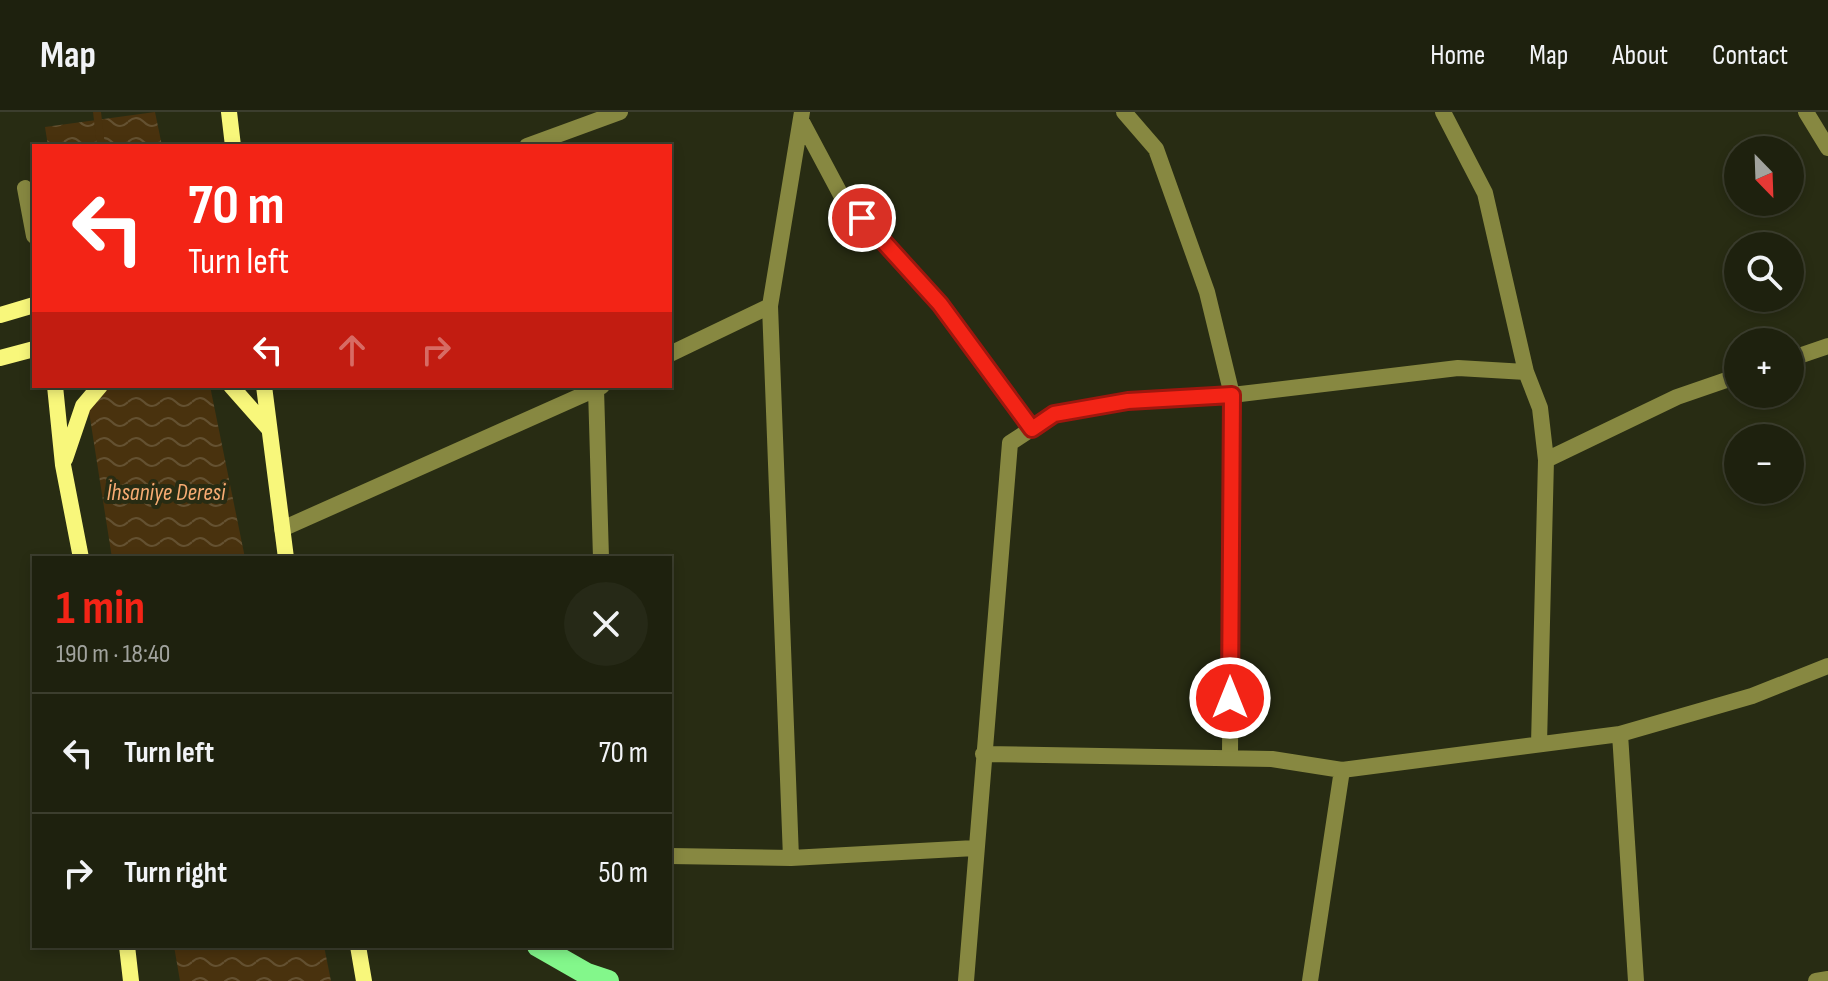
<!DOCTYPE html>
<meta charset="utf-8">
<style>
:root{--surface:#1e210e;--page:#262917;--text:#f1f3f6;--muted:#a1a39e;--line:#3c3e2e;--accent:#f32416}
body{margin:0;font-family:"Sofia Sans Condensed",sans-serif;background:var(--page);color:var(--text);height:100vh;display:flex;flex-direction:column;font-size:30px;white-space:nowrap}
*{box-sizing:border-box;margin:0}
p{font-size:26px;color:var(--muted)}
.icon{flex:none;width:44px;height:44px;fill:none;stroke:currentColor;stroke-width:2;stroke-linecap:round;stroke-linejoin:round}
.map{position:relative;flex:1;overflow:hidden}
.sheet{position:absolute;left:32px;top:444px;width:640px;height:392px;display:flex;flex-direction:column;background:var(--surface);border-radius:0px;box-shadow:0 4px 12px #0003,0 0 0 2px var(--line)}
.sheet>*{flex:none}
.top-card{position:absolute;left:32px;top:32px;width:640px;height:244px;border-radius:0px;box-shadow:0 4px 12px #0003,0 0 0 2px var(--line);background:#f32416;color:#fff;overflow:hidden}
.needle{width:52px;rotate:157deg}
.tools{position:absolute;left:1724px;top:24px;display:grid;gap:16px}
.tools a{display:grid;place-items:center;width:80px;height:80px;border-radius:50%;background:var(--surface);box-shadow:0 4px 12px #0003,0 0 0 2px var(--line);font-size:40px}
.pin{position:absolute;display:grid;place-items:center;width:68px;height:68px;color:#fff;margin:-34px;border:4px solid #fff;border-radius:50%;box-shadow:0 2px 8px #0007}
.me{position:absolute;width:88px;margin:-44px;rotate:0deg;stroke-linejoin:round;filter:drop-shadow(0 0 6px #0008)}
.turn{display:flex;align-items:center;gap:28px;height:168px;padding:0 24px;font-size:36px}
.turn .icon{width:104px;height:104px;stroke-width:2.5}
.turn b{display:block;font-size:56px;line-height:68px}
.lanes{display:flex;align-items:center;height:76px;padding:0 24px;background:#0003;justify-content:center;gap:40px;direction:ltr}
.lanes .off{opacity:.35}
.round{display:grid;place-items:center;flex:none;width:84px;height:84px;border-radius:42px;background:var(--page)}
.summary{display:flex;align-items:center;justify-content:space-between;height:136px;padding:0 24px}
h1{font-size:48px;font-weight:700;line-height:60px;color:var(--accent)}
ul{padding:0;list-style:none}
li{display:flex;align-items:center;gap:24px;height:120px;padding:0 24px;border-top:2px solid var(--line)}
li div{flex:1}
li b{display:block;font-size:30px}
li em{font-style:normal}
header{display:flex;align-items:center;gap:48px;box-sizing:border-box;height:112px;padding:0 40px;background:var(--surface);border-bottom:2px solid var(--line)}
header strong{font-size:38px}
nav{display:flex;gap:44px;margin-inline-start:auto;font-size:28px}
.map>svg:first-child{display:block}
</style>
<header>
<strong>Map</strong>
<nav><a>Home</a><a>Map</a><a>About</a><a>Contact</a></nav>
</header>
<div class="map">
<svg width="1828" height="869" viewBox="0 0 1828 869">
<defs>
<pattern id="water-waves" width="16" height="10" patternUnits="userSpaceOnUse" patternTransform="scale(2)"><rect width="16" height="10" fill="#49320e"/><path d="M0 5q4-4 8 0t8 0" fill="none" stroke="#645131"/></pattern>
</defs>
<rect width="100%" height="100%" fill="#282c13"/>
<path fill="url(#water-waves)" d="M155,0L162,34H48L45,15Z
M85,274H210L245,446H112Z
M174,834H324L331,869H180Z"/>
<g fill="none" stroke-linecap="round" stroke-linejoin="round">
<path stroke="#49320e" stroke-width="8" d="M97,0L101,34"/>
<path stroke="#878841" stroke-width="16" d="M1124,0L1156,37L1207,180L1232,283L1230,646
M1443,0L1485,81L1526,260
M1806,0L1828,36
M801,8L842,85L940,192L1032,317
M527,34L620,0
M25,76L34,124
M670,242L770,194
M1790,247L1828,234
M282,417L596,277
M601,446L596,277L602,274
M1620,622L1636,869
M1539,632L1546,348L1677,285L1738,264
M983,642L1272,647L1342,658L1620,622L1752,584L1828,554
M670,744L791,746L975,736
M791,746L770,194L802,0
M966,869L1010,331L1054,302L1128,289L1232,283L1458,256L1526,260L1540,296L1546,348
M1310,869L1342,658
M1816,869L1828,867"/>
<path stroke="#f8f77b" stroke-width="16" d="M229,0L233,34
M0,203L34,193
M0,246L34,237
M55,274L63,353L81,446
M231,274L269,317
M264,274L286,446
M65,347L83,294L100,274
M127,834L131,869
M358,834L364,869"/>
<path stroke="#83f78b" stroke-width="22" d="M538,834L587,862L608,869"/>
</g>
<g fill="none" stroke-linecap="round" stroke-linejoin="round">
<g stroke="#9e170e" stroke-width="20">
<path id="route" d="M862,106L940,192L1032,317L1054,302L1128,289L1232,283L1230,586"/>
</g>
<use href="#route" stroke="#f32416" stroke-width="14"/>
</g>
<g text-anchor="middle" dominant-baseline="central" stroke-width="8" stroke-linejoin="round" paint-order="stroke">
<g font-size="24" font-style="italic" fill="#f8ac73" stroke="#282c13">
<text x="166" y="380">İhsaniye Deresi</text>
</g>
</g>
</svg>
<div class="tools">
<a><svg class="needle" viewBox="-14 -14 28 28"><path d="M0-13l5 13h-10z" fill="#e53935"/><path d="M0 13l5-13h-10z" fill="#a1a39e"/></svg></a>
<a><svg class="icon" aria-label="search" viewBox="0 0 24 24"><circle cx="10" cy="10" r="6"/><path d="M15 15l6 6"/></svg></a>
<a>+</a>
<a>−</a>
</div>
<div class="pin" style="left:862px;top:106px;background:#d93025"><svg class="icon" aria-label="arrive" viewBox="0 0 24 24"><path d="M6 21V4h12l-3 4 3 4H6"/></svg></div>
<svg class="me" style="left:1230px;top:586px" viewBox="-20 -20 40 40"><circle r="17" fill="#f32416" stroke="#fff" stroke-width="3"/><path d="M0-11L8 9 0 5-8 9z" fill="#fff"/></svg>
<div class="top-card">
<div class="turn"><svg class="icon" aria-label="left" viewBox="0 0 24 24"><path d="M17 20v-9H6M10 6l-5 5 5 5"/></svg><div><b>70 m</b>Turn left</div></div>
<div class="lanes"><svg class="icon" aria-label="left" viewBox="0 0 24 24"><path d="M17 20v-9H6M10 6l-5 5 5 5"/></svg><svg class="icon off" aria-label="ahead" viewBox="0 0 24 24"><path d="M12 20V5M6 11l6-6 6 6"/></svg><svg class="icon off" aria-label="right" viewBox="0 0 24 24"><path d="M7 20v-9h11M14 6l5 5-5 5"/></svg></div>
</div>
<section class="sheet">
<div class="summary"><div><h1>1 min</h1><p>190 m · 18:40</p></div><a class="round"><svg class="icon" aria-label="close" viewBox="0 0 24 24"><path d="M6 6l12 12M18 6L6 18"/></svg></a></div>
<ul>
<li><svg class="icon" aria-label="left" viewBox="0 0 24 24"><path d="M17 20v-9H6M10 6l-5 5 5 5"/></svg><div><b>Turn left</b></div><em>70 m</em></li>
<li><svg class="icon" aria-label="right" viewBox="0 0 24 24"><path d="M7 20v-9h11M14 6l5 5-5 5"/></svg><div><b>Turn right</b></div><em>50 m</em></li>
</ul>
</section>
</div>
